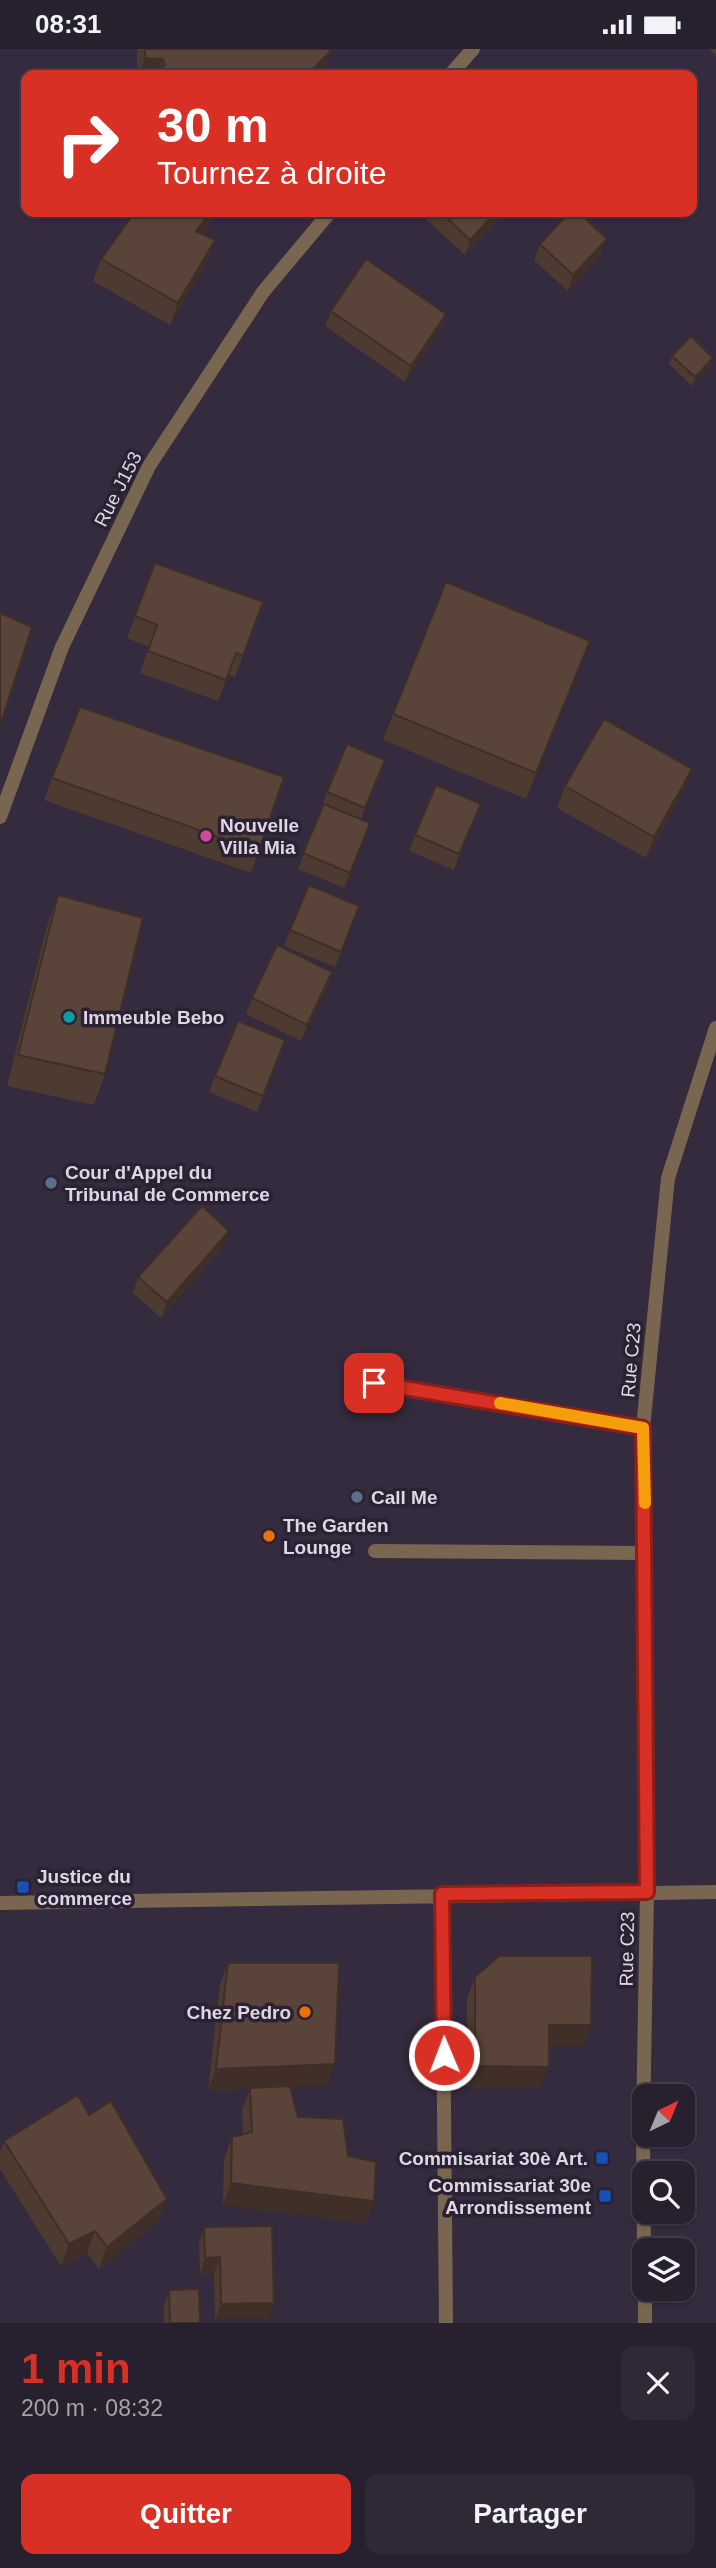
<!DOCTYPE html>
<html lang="fr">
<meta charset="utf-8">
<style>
:root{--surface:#27202e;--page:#2f2836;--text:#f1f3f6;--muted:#a4a3aa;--line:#433e4a;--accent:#d93025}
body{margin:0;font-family:Helvetica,sans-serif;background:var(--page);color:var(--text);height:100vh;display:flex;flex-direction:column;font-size:26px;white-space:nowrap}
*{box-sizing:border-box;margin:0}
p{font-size:23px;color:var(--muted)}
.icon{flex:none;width:38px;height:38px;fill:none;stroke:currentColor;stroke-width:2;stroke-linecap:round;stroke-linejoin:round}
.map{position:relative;height:2274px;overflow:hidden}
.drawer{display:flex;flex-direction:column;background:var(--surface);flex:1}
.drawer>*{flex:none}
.hud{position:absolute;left:21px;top:21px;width:676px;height:147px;border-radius:14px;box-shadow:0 2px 5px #0004,0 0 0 2px var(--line);background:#d93025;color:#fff;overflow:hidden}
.needle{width:46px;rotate:43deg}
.tools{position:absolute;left:632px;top:2035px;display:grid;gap:14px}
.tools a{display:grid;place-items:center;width:63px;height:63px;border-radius:14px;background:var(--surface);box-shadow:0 2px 5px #0004,0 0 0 2px var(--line);font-size:35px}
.pin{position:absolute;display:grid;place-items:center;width:60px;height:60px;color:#fff;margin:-30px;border-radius:14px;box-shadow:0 4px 10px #0006}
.me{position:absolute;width:77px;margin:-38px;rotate:359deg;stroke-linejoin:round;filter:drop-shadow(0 0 5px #0008)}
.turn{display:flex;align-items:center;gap:24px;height:147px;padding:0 21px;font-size:32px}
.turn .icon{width:91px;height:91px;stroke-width:2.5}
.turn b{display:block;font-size:49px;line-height:60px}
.round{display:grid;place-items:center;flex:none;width:74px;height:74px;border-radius:14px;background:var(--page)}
.headline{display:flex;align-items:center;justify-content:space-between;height:119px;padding:0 21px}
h1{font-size:42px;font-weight:600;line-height:52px;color:var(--accent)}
.primary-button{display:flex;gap:14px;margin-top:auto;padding:14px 21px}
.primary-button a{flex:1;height:80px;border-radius:14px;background:var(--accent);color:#fff;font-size:28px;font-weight:600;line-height:80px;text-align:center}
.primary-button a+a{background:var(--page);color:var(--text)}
.status{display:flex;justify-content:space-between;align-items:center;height:49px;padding:0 35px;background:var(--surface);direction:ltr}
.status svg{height:19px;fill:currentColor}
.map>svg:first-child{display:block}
</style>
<div class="status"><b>08:31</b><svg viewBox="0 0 49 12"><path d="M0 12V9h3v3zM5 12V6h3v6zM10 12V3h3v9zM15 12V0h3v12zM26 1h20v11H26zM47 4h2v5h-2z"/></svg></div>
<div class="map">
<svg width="716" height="2274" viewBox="0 0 716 2274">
<rect width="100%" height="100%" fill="#342b3e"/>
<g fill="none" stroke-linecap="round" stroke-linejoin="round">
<path stroke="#796651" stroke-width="14" d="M374,1334L643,1379
M375,1502L645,1504"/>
<path stroke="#796651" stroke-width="14" d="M450,26L473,0
M0,768L62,598L149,417L263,243L330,163
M442,1845L446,2274
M0,1854L716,1843"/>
<path stroke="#796651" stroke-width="14" d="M644,2202L643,2077L647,1843L643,1379L668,1129L716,979
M645,2240V2274"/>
</g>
<path fill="#4d3a31" d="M137,0H328L331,2L323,24L320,26H137Z
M709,0H716V7Z
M135,163H214L211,172L202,185L207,213L170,276L93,232L101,210Z
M418,163H505L465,206Z
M540,195L601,206L568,242L534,211Z
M331,262L446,265L440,281L405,333L325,277Z
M672,307L710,317L692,337L669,315Z
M155,514L263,553L235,628L228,625L218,652L140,624L149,598L127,589Z
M580,618L526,750L383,691L393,665Z
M379,726L361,770L365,790L344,839L298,820L322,760L321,759L327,743Z
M284,728L251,824L44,751L52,729Z
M565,737L684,742L646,809L557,759Z
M475,770L454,821L409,802L415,786Z
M58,846L105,1025L94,1056L7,1037L47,877Z
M353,873L335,918L284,897L290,881Z
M332,923L327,939L301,992L246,965L252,949Z
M285,991L257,1063L209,1043L215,1027Z
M223,1198L161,1269L133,1244L138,1228Z
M228,1914L327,2037L290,2038L298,2068L348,2107L374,2152L366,2174L223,2156L224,2110L232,2088L243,2085L242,2061L250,2040L208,2041L220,1935Z
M475,1928L584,1997H549L541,2039H467V1949Z
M89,2066L159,2172L99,2220L87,2204L61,2217L0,2120V2103L4,2092Z
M204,2178L268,2270H215L214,2224L200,2225L199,2194Z
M169,2241L200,2274H164V2257Z"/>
<path fill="#3f2f28" d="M331,2L323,24L320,26H307Z
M145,9L163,10L157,26L155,24L154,26H139Z
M228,23L249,24V26H223Z
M210,163H214L211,172L188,204L196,182Z
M496,163H505L465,206L470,191Z
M607,190L601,206L568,242L573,226Z
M215,191L207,213L170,276L178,254Z
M446,265L440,281L405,333L411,317Z
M713,309L710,317L692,337L695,328Z
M590,592L580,618L526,750L536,724Z
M692,720L684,742L646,809L654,788Z
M481,755L475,770L454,821L459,805Z
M370,774L365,790L344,839Z
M332,923L327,939L301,992L307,976Z
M229,1182L223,1198L161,1269L167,1253Z
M549,1976H591L584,1997H541Z
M335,2015L327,2037L208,2041L216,2020Z
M475,2017L549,2018L541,2039H467Z
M231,2134L374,2152L366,2174L223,2156Z
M167,2150L159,2172L99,2220L107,2198Z
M95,2182L87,2204L61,2217L69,2195Z
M220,2208L214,2224L200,2225L205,2209Z
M274,2254L268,2270H215L221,2255Z"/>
<path fill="#5a4339" stroke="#3f2f28" stroke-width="2" d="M145,0H328L331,2L307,26H252L249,24L228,23L223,26H157L155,24L165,16L163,10L145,9Z
M135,163H210L196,182L215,191L178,254L101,210Z
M441,163H496L470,191Z
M570,163H578L607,190L573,226L540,195Z
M366,210L446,265L411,317L331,262Z
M691,287L713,309L695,328L672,307Z
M155,514L263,553L243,607L236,604L226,631L148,602L157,576L135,567Z
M446,533L590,592L536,724L393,665Z
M0,564L32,578L0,677Z
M80,658L284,728L259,802L52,729Z
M604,670L692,720L654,788L565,737Z
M347,695L385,711L365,759L327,743Z
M436,736L481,755L459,805L415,786Z
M324,755L370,774L350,824L303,804Z
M309,836L359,857L341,903L290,881Z
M58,846L143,869L105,1025L18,1006Z
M277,896L332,923L307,976L252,949Z
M238,972L285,991L263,1047L215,1027Z
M202,1157L229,1182L167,1253L138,1228Z
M499,1907H592L591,1976H549V2018L475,2017V1928Z
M228,1914H339L335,2015L216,2020Z
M290,2037L298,2068L343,2070L348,2107L376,2113L374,2152L231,2134L232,2088L252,2083L250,2039Z
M78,2046L89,2066L111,2052L167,2150L107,2198L95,2182L69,2195L4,2092Z
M272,2177L274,2254L221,2255L220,2208L205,2209L204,2178Z
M199,2240L200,2274H170L169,2241Z"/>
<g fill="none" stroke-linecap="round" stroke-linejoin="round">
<g stroke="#8d1f18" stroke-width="18">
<path id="route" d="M374,1334L643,1379L647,1843L442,1845L444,2006"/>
</g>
<use href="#route" stroke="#d93025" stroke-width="12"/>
<path stroke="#f59e0b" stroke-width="12" d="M500,1354L643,1379L645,1454"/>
</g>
<circle fill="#d1479c" stroke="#2a2133" stroke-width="2.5" cx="206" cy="787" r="7"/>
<circle fill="#0f9aa8" stroke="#2a2133" stroke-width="2.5" cx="69" cy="968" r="7"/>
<g fill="#5c6f8a" stroke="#2a2133" stroke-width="2.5">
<circle cx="51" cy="1134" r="7"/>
<circle cx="357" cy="1448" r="7"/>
</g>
<g fill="#e8710a" stroke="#2a2133" stroke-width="2.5">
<circle cx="269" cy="1487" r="7"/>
<circle cx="305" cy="1963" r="7"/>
</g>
<g fill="#1a4fb4" stroke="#2a2133" stroke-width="2.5">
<rect x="16" y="1831" width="14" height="14" rx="3.5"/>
<rect x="595" y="2102" width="14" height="14" rx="3.5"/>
<rect x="598" y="2140" width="14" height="14" rx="3.5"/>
</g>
<g text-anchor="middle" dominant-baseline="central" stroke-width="7" stroke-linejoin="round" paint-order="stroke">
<g font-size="19" fill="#ddd7e4" stroke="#2a2133">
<text transform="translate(118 440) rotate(-63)">Rue J153</text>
<text transform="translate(631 1311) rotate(-85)">Rue C23</text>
<text transform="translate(627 1900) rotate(-89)">Rue C23</text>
</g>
<g font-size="19" font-weight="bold" fill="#ddd7e4" stroke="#2a2133" text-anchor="start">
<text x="220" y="776">Nouvelle<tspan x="220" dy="22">Villa Mia</tspan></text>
<text x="83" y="968">Immeuble Bebo</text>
<text x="65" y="1123">Cour d'Appel du<tspan x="65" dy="22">Tribunal de Commerce</tspan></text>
<text x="371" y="1448">Call Me</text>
<text x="283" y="1476">The Garden<tspan x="283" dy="22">Lounge</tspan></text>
<text x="37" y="1827">Justice du<tspan x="37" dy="22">commerce</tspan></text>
<text x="291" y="1963" text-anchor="end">Chez Pedro</text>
<text x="588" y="2109" text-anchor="end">Commisariat 30è Art.</text>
<text x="591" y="2136" text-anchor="end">Commissariat 30e<tspan x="591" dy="22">Arrondissement</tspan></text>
</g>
</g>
</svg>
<div class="tools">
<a><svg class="needle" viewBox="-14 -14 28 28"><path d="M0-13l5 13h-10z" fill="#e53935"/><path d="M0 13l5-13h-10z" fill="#a4a3aa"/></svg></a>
<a><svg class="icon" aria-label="search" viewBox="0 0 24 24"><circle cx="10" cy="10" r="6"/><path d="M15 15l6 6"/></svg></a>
<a><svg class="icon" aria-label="layers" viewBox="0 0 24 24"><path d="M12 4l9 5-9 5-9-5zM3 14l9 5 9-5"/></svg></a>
</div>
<div class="pin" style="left:374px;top:1334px;background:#d93025"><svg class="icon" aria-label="arrive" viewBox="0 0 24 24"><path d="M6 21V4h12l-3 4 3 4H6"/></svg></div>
<svg class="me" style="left:444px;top:2006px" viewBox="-20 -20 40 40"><circle r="17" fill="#d93025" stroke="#fff" stroke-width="3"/><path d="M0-11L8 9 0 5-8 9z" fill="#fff"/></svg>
<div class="hud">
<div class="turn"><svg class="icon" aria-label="right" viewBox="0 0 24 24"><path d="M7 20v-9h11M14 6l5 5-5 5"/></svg><div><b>30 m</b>Tournez à droite</div></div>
</div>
</div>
<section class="drawer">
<div class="headline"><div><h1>1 min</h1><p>200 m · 08:32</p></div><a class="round"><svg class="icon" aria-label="close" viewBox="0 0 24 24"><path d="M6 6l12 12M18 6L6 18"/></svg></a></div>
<div class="primary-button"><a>Quitter</a><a>Partager</a></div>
</section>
